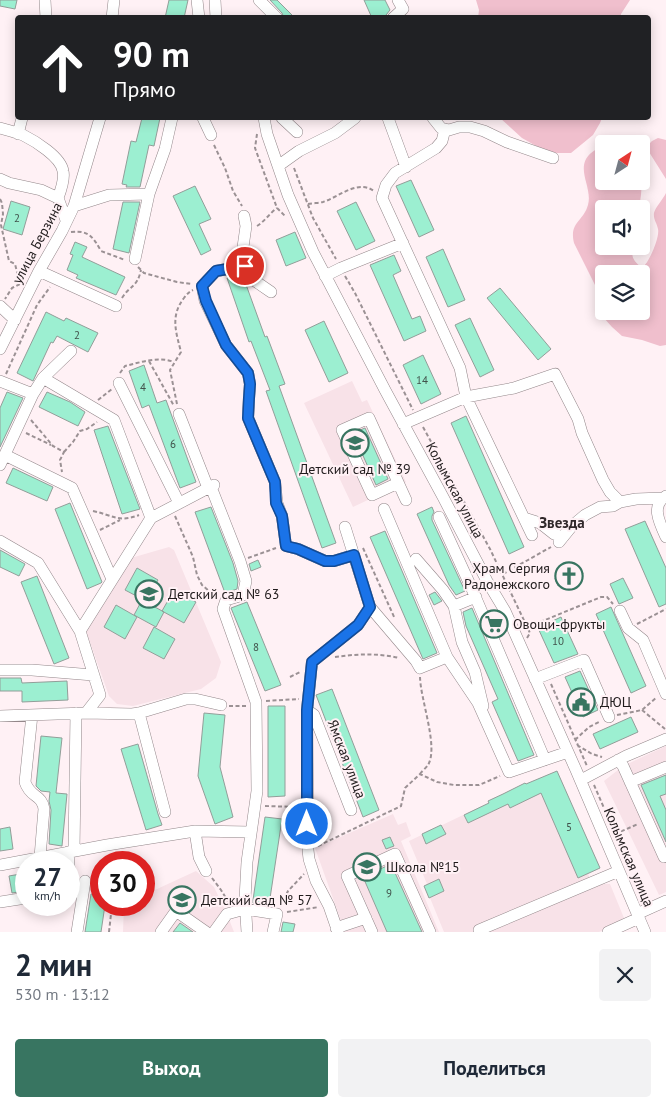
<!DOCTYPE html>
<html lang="ru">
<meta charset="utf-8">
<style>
:root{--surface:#fff;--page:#f2f2f3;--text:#1f2937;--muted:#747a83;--accent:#387561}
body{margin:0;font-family:"PT Sans",sans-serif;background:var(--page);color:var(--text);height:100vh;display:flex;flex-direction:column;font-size:19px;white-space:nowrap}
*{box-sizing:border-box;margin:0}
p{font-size:16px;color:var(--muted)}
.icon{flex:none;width:28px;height:28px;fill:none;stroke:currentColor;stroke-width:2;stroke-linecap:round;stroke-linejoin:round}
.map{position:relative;height:932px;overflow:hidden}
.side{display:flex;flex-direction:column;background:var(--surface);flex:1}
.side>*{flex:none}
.hud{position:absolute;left:15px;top:15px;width:636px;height:105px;border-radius:5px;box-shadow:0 2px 12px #0003;background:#202124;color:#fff;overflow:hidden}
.needle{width:32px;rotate:36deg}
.controls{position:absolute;left:595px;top:135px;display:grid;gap:10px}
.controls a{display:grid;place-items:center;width:55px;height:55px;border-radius:5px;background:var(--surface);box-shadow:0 2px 12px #0003;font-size:25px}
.speed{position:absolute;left:15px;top:851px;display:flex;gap:10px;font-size:25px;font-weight:700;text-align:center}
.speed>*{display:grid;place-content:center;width:65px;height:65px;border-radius:50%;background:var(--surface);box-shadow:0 2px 12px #0003;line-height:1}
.speed small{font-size:12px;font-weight:400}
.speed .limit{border:8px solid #d22;background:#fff;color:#111}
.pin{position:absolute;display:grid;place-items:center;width:42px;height:42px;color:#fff;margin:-21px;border:2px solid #fff;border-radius:50%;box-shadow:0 1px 5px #0007}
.me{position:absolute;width:55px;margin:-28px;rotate:0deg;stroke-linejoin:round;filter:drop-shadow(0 0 4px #0008)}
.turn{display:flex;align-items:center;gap:18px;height:105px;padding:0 15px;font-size:22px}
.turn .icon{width:65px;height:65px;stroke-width:2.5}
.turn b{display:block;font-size:35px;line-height:42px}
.round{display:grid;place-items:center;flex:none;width:52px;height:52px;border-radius:5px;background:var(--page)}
.overview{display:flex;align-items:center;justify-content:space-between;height:85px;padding:0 15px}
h1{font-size:30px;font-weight:600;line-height:38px}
.cta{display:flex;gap:10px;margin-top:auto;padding:10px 15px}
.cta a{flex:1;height:58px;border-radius:5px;background:var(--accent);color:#fff;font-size:20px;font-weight:600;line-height:58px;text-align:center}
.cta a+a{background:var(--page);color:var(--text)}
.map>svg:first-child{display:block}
</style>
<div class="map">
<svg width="666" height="932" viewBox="0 0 666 932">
<rect width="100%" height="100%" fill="#fff1f5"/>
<path fill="#f8e2e8" d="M352,381L362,402L367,400L406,482L353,507L304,403Z
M169,547L174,550L221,662L216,678L201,689L133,706L117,704L109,696L85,628L131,558Z
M666,746V892L659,895L604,781L623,766Z
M557,771L600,868L588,874L594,887L604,884H610L624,918L621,922L599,932H444L430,898H429L424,886L427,884L409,841L488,803V801L525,783L526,784Z
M393,814L398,825L406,822L411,836L401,841L439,932H345L315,848Z
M196,871L214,887L227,914L234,932H123L124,905H144V895Z"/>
<path fill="#f0bfcd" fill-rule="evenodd" d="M476,0H630L621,14V17L478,18L479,10Z
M500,118H602L600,123L593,135L571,153H557L545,151L522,138Z
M658,138L666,140V179L649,152L647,146L652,141Z
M604,145V181H641L642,180L641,195L639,209H604V246H633C631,258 633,260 642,268C649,263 660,237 658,229C657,223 653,219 654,213C655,208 663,199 666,193V345L660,346L642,340L622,336L612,327L603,317L596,287L574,243C569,222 583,222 588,205C593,187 574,168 591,153C595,150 599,147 604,145ZM604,274H641V311H604Z"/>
<path fill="#9cefd1" stroke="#929e99" d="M0,0H17L15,9L0,6Z
M169,0H188L184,18H165Z
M270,0H277L295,18H284L282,13Z
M364,0H385L390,10L386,15V18H372Z
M142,118H160L154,146L149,145L140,187H126L127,185L122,184L131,141L136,142Z
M411,180L434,230L419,237L396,186Z
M195,186L211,219L199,224L211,250L201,255L173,196Z
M11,201L30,207L22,235L3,229Z
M123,202H140L129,253L113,249Z
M356,202L375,241L356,250L337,211Z
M295,232L306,258L286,266L276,240Z
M75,242L87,247L82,257L125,277L116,295L76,278L78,275L67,270L73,255L70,254Z
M443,249L465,300L448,307L426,257Z
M394,255L401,271L393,275L412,319L420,316L426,331L404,341L370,265Z
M241,274L244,279L265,337L267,336L285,384L279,386L336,543L322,548L266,391L270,390L251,341L249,342L227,278Z
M500,288L551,349L538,360L487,298Z
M46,312L64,321L66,318L98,333L88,352L57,336L53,343L51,342L33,381L17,373Z
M470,318L494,370L480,377L455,325Z
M324,321L348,373L329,382L305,330Z
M423,355L441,394L421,404L403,365Z
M144,365L157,403L166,400L196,482L180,488L149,405L142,408L129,371Z
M7,392L23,398L0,447V408Z
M47,392L70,402L85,412L78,426L39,407Z
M466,416L524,547L509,554L451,423Z
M108,426L140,509L122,514L94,430Z
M365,428L388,479L376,485L353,433Z
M13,468L53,487L47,501L6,483Z
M70,503L102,582L101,583L87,589L55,509Z
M211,507L233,563L238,581L237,589L225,593L195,512Z
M432,507L434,512L432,516V520L465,591L456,595L449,585L417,514Z
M645,521L666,568V604L659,607L625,529Z
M385,531L437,653L423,659L370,537Z
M0,550L25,564L19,576L0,567Z
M258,560L261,567L251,571L249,564Z
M580,567L583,574L558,586L555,578Z
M137,568L158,580L146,601L125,590Z
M37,576L69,658L54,664L21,582Z
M623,578L633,598L619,604L610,584Z
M174,590L196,602L184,623L162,611Z
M435,592L442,601L434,605L429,595Z
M142,600L164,612L156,627L134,615Z
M247,602L281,685L265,691L231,608Z
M116,605L137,617L125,639L104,627Z
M611,607L646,686L631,693L596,614Z
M472,608L534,755L518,761L492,702L498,699L466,626L463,612Z
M561,617L578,654L554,663L538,628Z
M154,627L175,639L164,659L143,648Z
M580,671L598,710L583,717L565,677Z
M0,678H21L22,683L67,681L68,700L22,702V691H0Z
M332,689L379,810L363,817L316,695Z
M268,706H285V796L268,797Z
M204,713L225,715L220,767L233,817L215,824L198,776Z
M631,717L638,732L600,749L593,734Z
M41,736L62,738L56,793L67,794L62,846L49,844L51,810L49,801L50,792L41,791L36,786Z
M138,744L158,814L162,825L146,830L121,749Z
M557,771L600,868L578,878L541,793L510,808L508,804L468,823L464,815L489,803L488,801L503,794L525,783L526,784Z
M666,775V794L660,796L666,810V842L641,785Z
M265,817L282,819L269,905L253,903V900Z
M441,825L446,834L426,844L422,834Z
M10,827L13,849L0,851V829Z
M390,837L394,846L386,849L382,840Z
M391,864L422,932H387L363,877Z
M26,873V891L12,893L9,876Z
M439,879L444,891L429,898L424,886Z
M91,894L101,895V905H105L101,932H85Z
M283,922L295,924L293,932H281Z
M180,923L193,932H173Z"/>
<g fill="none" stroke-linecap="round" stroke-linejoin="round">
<g stroke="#93878a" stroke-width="12">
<path id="minor" d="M45,0L46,18
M197,0L199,18
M215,0L216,18
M259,0L277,18
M112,18L114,0
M393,18L403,9L398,0
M203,118L211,135
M264,118L267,134L288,195L313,252L385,390L443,497L487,581L505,611L576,770L645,932
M282,118L297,132
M388,118L406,167
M433,118L441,128L449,130L459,127H470L484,131L507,142L553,158
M0,128C8,130 15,132 23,135C35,141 61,157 63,171C65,179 61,190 58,198
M445,129L442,141L436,148L395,173L386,185L382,198L460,368L466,397L532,535
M18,134L22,118
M278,166L299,151L335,133L355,118
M0,179L9,183L41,190L58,198L66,220
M74,206L109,195L149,194L165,149L172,118
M244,216L246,226L243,247L245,266L255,281L271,292
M135,259L149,194
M245,266L216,271L202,286L205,301L226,345L248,373L250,384L249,398L248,418L275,482L277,503L282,516L286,546L298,549L325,561H334L354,555
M39,271L116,306
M325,276L341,268L403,243
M0,306L15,320
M0,349L39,271L62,231L74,206L100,118
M43,378L71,351
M0,381L33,394
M119,383L179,503
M179,414L208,488
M403,424L466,397L514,388L555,374L578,419L582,433L603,480L610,492L620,502
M5,455L72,488L112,579
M0,465L33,394L43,378L114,420L151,518
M398,483L372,495L342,430L369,418L406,500
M211,487L240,561L246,581L243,595L226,600L223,609L256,702L257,791L247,862L245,899L247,932
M666,496C650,505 660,524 666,537
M439,517L472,589L545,760
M524,518L540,523L554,534L563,537
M0,541L38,563L80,631
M559,542L572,526L585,515L600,507L613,506L620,502L636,499L662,498
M416,559L443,590L454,606
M476,597L454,606L462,642L475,672L483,706
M370,607L416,661L420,668L447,657L384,509
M620,611L628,628L643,640L666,694
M447,657L478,703L509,772L568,752
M0,670H32L93,675
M535,679L584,660L609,717
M307,710L314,715L351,810
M86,713L100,695L80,631L151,518L214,485
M139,713L165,812
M32,715L25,782C30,798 42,794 44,809L40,857
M0,716L86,713L132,714L139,713L186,699H195L221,705
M618,760L623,766L664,857L666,856
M581,780L626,756L666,739
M630,782L666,767
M195,831L199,857L206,871
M74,851L76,713
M68,852L71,891
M0,865L107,845L195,831L250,832
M0,902L26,898
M637,914L666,901
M336,928L366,918
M479,930L619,871
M77,932L85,881
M161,932L176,911L206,932
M214,932L227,914L245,909L277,914L273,932
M338,932L329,906L316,881L309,859L308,850L307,710L312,662L358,625L370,607L345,527
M372,932L347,876L395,854L430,932
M608,932L639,918"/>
</g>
<path stroke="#9b9194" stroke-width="2" stroke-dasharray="4 2.5" stroke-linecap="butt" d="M257,134L255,148L277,208L285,216
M214,145L225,168L233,191L242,206
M294,168L313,218L336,259
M0,199L2,203L3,214L1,225L9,261L15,264L20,284L12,288L5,299
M308,204C313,203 319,203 323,202C339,197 359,178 375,192
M257,226C264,222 270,213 277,208
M71,232C89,230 93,237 101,251L125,260
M138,267L144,273L177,282L192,284
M345,276L355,293L413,410
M122,298C130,285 137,288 141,270
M149,361L174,406
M120,373L125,366C142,362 158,356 174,362
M6,374L37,305L50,287
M98,400L112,389
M177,404L170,370L181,352C176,332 170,316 184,298C187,294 189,292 193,290
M31,420L53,446L64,452L60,460L62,472
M423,427L490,549L530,633L527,638
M26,433L51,445
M64,452L73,442L80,431L87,429L97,422
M93,511C112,515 119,523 139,515
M175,516L193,557L197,575L202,585L216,597
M100,530L120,520
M363,548L395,619
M248,558L276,548
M503,574L551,547
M637,624L666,609
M528,627L601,597H607L613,604
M335,657C356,654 379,653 399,658
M290,677L300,672
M551,684L587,766
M266,701L299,699
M229,706H247
M642,710L665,729
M617,715L642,710L657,697
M575,740L589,727L601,721
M577,745L592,754L602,757
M420,774C422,771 426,768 428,765C439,747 420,699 420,676
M594,785L604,808
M265,806L297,807
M615,834L638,824
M318,846L401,806L405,788L420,774L437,782L454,785H479L500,776
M212,878L221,890L229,903
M94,890L101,891
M281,906L288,891L304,874
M287,912L319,907
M109,932L112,905"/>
<use href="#minor" stroke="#fff" stroke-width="11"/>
</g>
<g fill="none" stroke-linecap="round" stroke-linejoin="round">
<g stroke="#114b97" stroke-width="12">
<path id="route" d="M245,266L216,271L202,286L206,301L226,345L248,373L250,384L249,398L248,418L275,482L276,503L282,516L286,546L298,549L325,561H334L354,555L370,607L358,625L312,662L307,710V824"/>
</g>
<use href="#route" stroke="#1a73e8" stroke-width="9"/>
</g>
<defs>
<g id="school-ring" transform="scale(1.4375)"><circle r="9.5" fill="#fff1f5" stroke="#387561" stroke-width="1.5"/><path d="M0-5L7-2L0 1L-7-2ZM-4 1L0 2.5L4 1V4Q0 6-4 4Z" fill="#387561"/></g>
<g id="church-ring" transform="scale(1.4375)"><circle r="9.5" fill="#fff1f5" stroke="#387561" stroke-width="1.5"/><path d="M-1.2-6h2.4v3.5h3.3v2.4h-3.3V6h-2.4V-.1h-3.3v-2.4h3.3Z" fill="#387561"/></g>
<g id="supermarket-ring" transform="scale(1.4375)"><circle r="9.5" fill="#fff1f5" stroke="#387561" stroke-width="1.5"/><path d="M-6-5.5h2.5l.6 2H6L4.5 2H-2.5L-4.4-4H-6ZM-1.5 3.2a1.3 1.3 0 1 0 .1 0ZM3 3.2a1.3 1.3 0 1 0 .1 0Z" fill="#387561"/></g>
<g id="civic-ring" transform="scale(1.4375)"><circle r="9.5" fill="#fff1f5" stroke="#387561" stroke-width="1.5"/><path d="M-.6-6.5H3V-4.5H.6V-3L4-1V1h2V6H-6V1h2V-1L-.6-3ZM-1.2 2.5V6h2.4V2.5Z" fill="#387561"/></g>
</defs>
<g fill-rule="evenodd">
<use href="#school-ring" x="355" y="443"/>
<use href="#church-ring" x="569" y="576"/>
<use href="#school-ring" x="149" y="594"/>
<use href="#supermarket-ring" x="494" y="624"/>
<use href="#civic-ring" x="581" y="702"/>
<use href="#school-ring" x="367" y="867"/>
<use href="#school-ring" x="182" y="900"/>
</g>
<g text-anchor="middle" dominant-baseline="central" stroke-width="4" stroke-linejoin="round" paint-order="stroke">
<g font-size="11" fill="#40514a">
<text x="17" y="218">2</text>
<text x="77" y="335">2</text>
<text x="422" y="380">14</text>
<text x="143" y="387">4</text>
<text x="173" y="444">6</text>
<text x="558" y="641">10</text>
<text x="256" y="647">8</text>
<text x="569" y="827">5</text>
<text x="389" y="893">9</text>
</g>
<g font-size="14" fill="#211c1d" stroke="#fff1f5">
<text transform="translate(37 243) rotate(-62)">улица Берзина</text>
<text transform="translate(455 490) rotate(62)">Колымская улица</text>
<text transform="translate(347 759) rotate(69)">Ямская улица</text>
<text transform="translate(629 857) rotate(67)">Колымская улица</text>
</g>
<g font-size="14" fill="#211c1d" stroke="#fff1f5" text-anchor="start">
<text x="355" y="469" text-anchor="middle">Детский сад № 39</text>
<text x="550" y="568" text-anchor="end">Храм Сергия<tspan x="550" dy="16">Радонежского</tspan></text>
<text x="168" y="594">Детский сад № 63</text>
<text x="513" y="624">Овощи-фрукты</text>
<text x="600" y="702">ДЮЦ</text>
<text x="386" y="867">Школа №15</text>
<text x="201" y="900">Детский сад № 57</text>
</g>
<g font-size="15" font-weight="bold" fill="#31282a" stroke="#fff1f5">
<text x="562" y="522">Звезда</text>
</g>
</g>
</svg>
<div class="controls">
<a><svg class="needle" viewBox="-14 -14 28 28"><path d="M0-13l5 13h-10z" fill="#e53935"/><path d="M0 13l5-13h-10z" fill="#747a83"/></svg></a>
<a><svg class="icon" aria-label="sound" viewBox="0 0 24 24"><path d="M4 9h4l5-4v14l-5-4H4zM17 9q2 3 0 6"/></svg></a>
<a><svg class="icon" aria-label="layers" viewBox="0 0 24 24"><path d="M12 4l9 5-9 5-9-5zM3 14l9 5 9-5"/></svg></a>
</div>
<div class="speed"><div>27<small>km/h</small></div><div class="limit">30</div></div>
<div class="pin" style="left:245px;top:266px;background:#d93025"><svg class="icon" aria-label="arrive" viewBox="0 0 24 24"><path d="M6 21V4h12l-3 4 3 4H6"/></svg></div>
<svg class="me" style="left:307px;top:824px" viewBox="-20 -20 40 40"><circle r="17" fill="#1a73e8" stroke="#fff" stroke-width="3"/><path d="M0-11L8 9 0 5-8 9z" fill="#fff"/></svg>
<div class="hud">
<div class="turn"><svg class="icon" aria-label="ahead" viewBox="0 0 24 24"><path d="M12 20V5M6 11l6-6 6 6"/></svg><div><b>90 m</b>Прямо</div></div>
</div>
</div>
<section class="side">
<div class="overview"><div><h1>2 мин</h1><p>530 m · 13:12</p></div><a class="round"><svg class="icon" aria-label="close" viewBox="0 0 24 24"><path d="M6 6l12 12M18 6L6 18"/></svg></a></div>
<div class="cta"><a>Выход</a><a>Поделиться</a></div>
</section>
